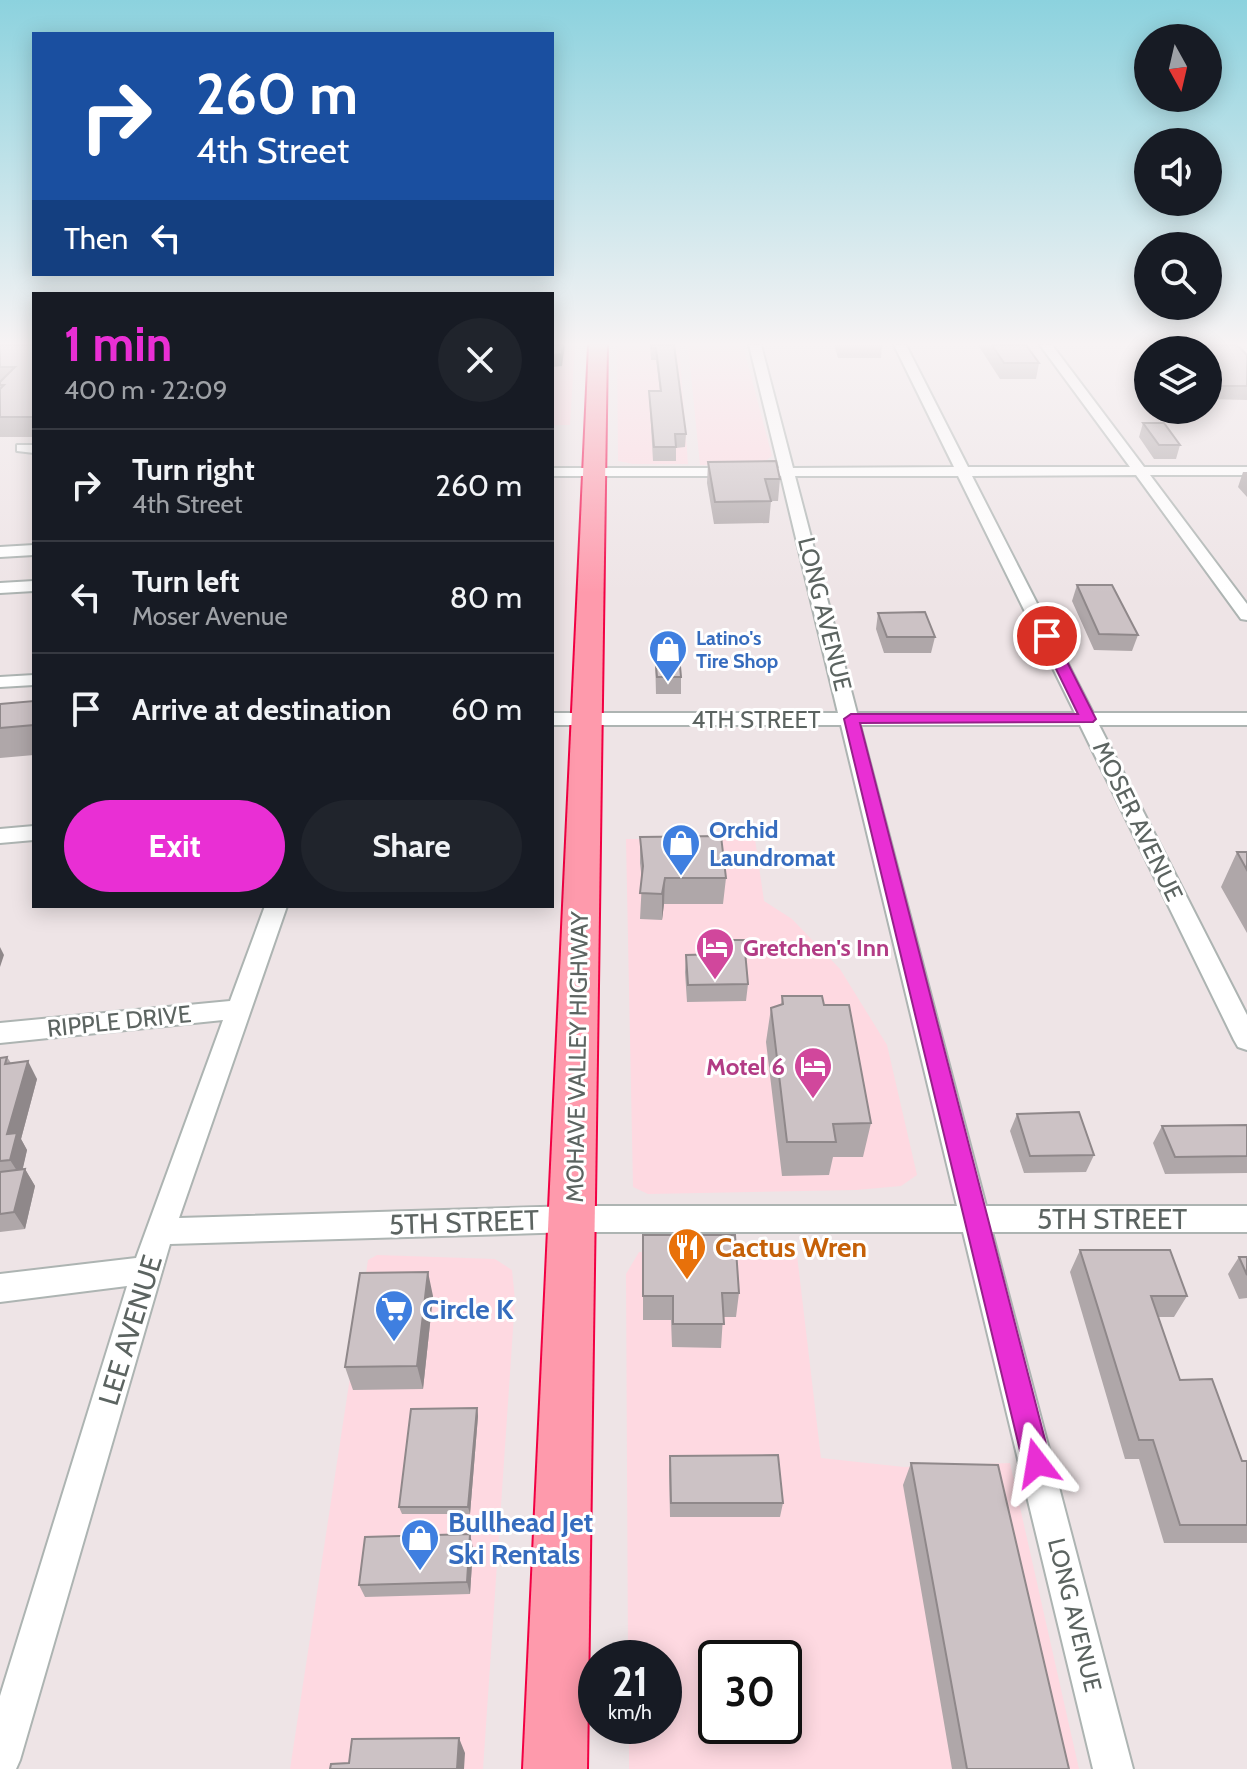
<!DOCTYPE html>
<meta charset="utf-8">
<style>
:root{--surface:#171b24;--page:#20242c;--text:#f1f3f6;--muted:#9ea1a6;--line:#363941;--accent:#e92fd4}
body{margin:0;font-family:Cabin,sans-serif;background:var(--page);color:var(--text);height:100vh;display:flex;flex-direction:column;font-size:30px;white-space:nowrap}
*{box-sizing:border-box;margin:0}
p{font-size:26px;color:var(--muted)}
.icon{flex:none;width:44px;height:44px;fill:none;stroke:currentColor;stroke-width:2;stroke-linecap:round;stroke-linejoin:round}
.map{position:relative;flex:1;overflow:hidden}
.panel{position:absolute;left:32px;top:292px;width:522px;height:616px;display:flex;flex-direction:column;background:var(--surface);border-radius:0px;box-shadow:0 4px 20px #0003}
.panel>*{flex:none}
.guide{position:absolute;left:32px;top:32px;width:522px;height:244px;border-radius:0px;box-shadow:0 4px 20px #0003;background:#1a4fa0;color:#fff;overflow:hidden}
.needle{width:52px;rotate:172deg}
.fabs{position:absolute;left:1134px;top:24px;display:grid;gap:16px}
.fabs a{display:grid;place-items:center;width:88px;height:88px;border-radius:50%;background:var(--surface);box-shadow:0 4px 20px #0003;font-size:40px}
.speed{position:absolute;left:578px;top:1640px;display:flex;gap:16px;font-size:40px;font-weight:700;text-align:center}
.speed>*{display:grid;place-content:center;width:104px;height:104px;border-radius:50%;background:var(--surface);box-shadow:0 4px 20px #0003;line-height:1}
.speed small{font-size:20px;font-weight:400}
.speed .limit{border:4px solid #111;border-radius:12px;background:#fff;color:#111}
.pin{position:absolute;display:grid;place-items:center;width:68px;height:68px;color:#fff;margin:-34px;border:4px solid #fff;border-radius:50%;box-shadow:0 2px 8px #0007}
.me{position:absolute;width:88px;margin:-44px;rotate:346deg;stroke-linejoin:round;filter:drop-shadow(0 0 6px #0008)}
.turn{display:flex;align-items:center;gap:28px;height:168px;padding:0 32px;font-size:36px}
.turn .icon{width:104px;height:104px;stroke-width:2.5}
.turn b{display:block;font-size:56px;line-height:68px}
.then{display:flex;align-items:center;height:76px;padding:0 32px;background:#0003;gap:16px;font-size:30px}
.round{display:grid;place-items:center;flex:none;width:84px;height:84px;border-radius:42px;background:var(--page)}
.head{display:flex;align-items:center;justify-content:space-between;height:136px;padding:0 32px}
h1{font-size:48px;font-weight:800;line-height:60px;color:var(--accent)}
.action{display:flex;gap:16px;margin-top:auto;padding:16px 32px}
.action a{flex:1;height:92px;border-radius:48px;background:var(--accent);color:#fff;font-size:32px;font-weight:800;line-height:92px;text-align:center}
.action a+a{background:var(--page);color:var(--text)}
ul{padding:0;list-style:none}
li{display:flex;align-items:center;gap:24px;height:112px;padding:0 32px;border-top:2px solid var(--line)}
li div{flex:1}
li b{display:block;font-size:30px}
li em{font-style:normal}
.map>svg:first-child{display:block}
</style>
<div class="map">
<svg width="1247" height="1769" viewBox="0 0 1247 1769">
<rect width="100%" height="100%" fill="#eee4e6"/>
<path fill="#fed9e1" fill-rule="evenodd" d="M552,345H575L570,425H552Z
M617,345H679L688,464H633L618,461Z
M688,345H743L772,456L761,464L700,465Z
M626,839H755L764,901L792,919L840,969L887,1045L917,1175L901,1186L856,1190L648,1194L633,1187Z
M639,1252L797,1255L821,1458L904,1467L1010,1463L1079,1769H629V1726H664V1658H628L626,1274ZM716,1658H784V1726H716Z
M377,1255L495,1259L512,1270L515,1300L483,1769H290L368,1260Z"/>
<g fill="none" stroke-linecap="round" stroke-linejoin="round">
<g stroke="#adb4b2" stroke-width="4">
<path id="minor" d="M749,345H761L793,468L954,467L894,345H906L968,467H1130L1040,345H1052L1144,467H1247V475H1150L1247,604V620L1241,619L1136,475L972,476L1093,713H1247V725H1099L1247,1015V1050L1238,1047L1234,1040L1080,725H860L986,1206H1247V1232H992L1133,1769H1093L963,1232H573L170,1244L20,1760L16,1769H0V1696L127,1286L0,1302V1274L136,1258L223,1020L0,1043V1023L230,1001L265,906H287L179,1218L573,1206H957L841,725H552V713H838L781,476L769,472L779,468ZM795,476H958L1075,713H857Z
M17,445H34V453L17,451Z
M552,468H738L745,472L738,476H552Z
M34,545V555L0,557V547Z
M34,581V591L0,593V583Z
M34,675V685L0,687V677Z
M34,826V840L0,843V829Z"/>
</g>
<g stroke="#f20043" stroke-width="4">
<path id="trunk" d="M589,345H607L587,1769H523Z"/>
</g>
<use href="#minor" fill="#fff" fill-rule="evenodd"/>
<use href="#trunk" fill="#fe9aac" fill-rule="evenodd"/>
</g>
<path fill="#afa7a9" d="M0,345H34V437H0Z
M650,345H674L686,434L685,447L676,448V461H653L649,391H660L656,360H651Z
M834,345H882L881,358H838Z
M978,345H1026L1039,363L1036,379H1000Z
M1163,345H1237L1247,355V400L1208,399V350H1161Z
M1143,423L1180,445L1176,459H1154L1139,437Z
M708,462L780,479L778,501H771L769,523L714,524L707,483Z
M1243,472H1247V497L1238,487Z
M1077,585L1138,635L1132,651L1094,650L1072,601Z
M878,613L935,637L931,653H884L876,629Z
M655,655L681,677V694H656Z
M34,701V755L0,758V704Z
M640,837L726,878L723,904H664L662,920L640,919L642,881L640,863Z
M1237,852H1247V933L1221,887Z
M721,940L748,984L746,1001L687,1002L685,972L686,955L720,954Z
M782,996L824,1005L871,1123L863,1157H833L829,1175L782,1176L766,1042L771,1008L781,1005Z
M7,1057L11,1063L37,1079L21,1139L27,1150L22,1170L25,1169L35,1186L25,1229L0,1232V1058Z
M1017,1114L1094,1155L1086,1172L1024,1173L1010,1131Z
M1247,1125V1173L1165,1174L1153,1143L1162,1126Z
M643,1235L739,1293L736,1317H723L721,1348L672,1347L671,1320H643Z
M1080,1250L1187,1296L1174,1317H1158L1180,1380L1242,1461H1247V1543H1164L1139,1459H1125L1070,1272Z
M1239,1257H1247V1298L1239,1299L1228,1274Z
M433,1296L423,1389L353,1390L345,1367Z
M477,1408L478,1416L470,1514H402L399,1507Z
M670,1456L783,1503L780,1517H670L669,1470Z
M911,1463L1069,1769H952L903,1485Z
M473,1548L470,1594L365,1597L359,1585Z"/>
<path fill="#8f888a" d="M563,345H565L562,366L552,367V355Z
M665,878L664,904L662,920V894Z
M0,947L4,955L0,967Z
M28,1061L37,1079L21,1139L27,1150L21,1177L10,1160L7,1134Z
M25,1169L35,1186L25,1229L14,1212Z
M428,1272L433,1296L423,1389L417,1366Z
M477,1408L478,1416L470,1514L468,1507Z
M470,1534L473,1548L470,1594L467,1582Z
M459,1738L465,1753L464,1769H457Z"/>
<path fill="#ccc2c5" stroke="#8f888a" stroke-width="2" d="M0,345H34V417H0V389L4,385H0V382L15,367H0Z
M552,345H563L562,354L552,355Z
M651,345H674L686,434H675L676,447H654L649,391H661L656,348H651Z
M992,345H1026L1039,363H1004Z
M1169,345H1237L1247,355V386H1208V350H1173Z
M1143,423H1164L1180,445H1159Z
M776,461L780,479H765L771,501L715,502L708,462Z
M1077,585H1112L1138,635L1099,634Z
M925,612L935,637H887L878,613Z
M655,655H679L681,677H657Z
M34,701V725L0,728V704Z
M721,836L726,878H665L662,894L640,893L643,866L640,837Z
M1237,852H1247V870Z
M721,940H744L748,984L688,985L686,955L722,954Z
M782,996H822L824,1005H849L871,1123L833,1124L836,1142H787L771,1008L783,1004Z
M7,1057L5,1064L28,1061L7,1134L17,1133L10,1160L0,1161V1058Z
M1079,1112L1094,1155L1030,1156L1017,1114Z
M1247,1125V1156L1175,1157L1162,1126Z
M25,1169L14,1212L0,1214V1172Z
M643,1235H735L739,1293H722L724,1324H673V1296H643Z
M1080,1250H1170L1187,1296H1151L1180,1380L1212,1379L1242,1461H1247V1525H1180L1153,1440H1139Z
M1239,1257H1247V1275Z
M428,1272L417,1366L345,1367L360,1273Z
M477,1408L468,1507H399L411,1409Z
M778,1455L783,1503H671L670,1456Z
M911,1463L998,1465L1069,1769H967Z
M470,1534L467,1582L359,1585L365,1537Z
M459,1738L457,1769H330L331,1764L349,1763L352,1739Z"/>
<linearGradient id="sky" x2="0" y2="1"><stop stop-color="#8cd2de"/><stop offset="0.58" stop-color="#f7f3f4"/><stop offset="1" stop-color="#f7f3f4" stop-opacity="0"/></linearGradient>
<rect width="1247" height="593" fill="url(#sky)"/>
<path fill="#e92fd4" stroke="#971f8a" stroke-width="2" d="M1047,632L1054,636L1096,719L1093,722L860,723L1051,1463L1047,1473L1037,1477L1027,1473L1023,1463L844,719L851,714H1078L1040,636Z"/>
<defs>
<g id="shop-pin" transform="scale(2)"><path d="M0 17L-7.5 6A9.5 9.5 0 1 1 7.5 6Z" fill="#3f7fe0" stroke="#fff"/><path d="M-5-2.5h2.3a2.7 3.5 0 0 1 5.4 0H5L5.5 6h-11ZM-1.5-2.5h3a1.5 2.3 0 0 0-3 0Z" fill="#fff"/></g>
<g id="hotel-pin" transform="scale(2)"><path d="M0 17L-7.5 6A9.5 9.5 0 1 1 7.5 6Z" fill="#d1479c" stroke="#fff"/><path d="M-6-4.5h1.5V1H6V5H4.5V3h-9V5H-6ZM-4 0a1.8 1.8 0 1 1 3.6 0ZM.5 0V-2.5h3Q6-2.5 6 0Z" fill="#fff"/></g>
<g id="restaurant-pin" transform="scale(2)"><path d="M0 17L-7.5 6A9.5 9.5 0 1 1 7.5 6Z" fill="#e8710a" stroke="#fff"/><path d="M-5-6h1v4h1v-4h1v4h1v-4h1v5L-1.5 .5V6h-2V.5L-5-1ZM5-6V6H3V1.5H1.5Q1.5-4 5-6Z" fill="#fff"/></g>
<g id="supermarket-pin" transform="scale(2)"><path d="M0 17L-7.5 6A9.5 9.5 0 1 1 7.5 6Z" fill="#3f7fe0" stroke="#fff"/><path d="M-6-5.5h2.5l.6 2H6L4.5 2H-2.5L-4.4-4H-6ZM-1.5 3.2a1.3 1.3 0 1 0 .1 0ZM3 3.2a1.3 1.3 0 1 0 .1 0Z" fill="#fff"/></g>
</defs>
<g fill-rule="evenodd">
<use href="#shop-pin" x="668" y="649"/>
<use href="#shop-pin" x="681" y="843"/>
<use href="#hotel-pin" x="715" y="947"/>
<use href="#hotel-pin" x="813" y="1066"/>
<use href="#restaurant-pin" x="687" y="1247"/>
<use href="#supermarket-pin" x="394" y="1309"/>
<use href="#shop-pin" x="420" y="1538"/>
</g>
<g text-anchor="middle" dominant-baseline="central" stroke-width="6" stroke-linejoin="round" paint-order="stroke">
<g font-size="20" font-weight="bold" fill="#366cbe" stroke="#fff" text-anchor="start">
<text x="696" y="638">Latino's<tspan x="696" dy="23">Tire Shop</tspan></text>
</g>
<g font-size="24" fill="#5c6461" stroke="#fff">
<text transform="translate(825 614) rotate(76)">LONG AVENUE</text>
<text x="756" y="719">4TH STREET</text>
<text transform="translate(1138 821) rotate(64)">MOSER AVENUE</text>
<text transform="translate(119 1021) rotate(-6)">RIPPLE DRIVE</text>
<text transform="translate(577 1057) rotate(-89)">MOHAVE VALLEY HIGHWAY</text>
<text transform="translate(1075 1615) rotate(76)">LONG AVENUE</text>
</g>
<g font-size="24" font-weight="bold" fill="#366cbe" stroke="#fff" text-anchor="start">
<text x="709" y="829">Orchid<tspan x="709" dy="28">Laundromat</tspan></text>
</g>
<g font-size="24" font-weight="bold" fill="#b23c85" stroke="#fff" text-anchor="start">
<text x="743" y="947">Gretchen's Inn</text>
<text x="785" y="1066" text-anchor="end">Motel 6</text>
</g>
<g font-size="28" fill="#5c6461" stroke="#fff">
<text x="1112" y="1219">5TH STREET</text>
<text transform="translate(464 1222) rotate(-2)">5TH STREET</text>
<text transform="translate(130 1330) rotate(-73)">LEE AVENUE</text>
</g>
<g font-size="28" font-weight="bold" fill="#c56008" stroke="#fff" text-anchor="start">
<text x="715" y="1247">Cactus Wren</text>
</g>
<g font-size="28" font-weight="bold" fill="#366cbe" stroke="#fff" text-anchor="start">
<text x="422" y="1309">Circle K</text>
<text x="448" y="1522">Bullhead Jet<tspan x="448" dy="32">Ski Rentals</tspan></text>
</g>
</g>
</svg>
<div class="fabs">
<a><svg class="needle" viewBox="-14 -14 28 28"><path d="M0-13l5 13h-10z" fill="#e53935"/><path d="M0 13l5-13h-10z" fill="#9ea1a6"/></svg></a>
<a><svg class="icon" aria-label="sound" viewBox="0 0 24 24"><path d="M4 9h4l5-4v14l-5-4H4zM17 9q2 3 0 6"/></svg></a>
<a><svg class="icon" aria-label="search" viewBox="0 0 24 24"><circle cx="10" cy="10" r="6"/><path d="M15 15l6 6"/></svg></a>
<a><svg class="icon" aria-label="layers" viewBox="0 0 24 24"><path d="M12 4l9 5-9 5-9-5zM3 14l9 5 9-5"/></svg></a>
</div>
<div class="speed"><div>21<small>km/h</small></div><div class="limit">30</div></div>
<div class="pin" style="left:1047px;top:636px;background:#d93025"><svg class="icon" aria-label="arrive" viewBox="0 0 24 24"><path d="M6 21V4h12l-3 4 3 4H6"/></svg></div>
<svg class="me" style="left:1037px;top:1463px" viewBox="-20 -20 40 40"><path d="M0-17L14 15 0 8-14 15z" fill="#e92fd4" stroke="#fff" stroke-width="4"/></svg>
<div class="guide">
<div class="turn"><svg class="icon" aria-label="right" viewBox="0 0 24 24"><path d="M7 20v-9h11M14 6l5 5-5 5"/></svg><div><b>260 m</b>4th Street</div></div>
<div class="then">Then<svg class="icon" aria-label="left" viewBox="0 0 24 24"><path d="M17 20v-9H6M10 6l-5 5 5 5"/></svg></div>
</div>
<section class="panel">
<div class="head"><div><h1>1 min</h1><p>400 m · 22:09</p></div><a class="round"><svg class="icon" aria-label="close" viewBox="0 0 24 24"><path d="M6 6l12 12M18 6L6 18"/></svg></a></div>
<ul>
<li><svg class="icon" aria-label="right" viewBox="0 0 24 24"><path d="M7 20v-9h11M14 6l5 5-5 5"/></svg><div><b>Turn right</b><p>4th Street</p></div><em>260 m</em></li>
<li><svg class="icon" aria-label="left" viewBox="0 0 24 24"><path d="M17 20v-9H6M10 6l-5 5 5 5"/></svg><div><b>Turn left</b><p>Moser Avenue</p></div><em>80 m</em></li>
<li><svg class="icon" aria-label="arrive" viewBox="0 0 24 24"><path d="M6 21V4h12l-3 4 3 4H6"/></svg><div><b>Arrive at destination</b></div><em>60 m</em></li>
</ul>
<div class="action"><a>Exit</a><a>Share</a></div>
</section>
</div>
